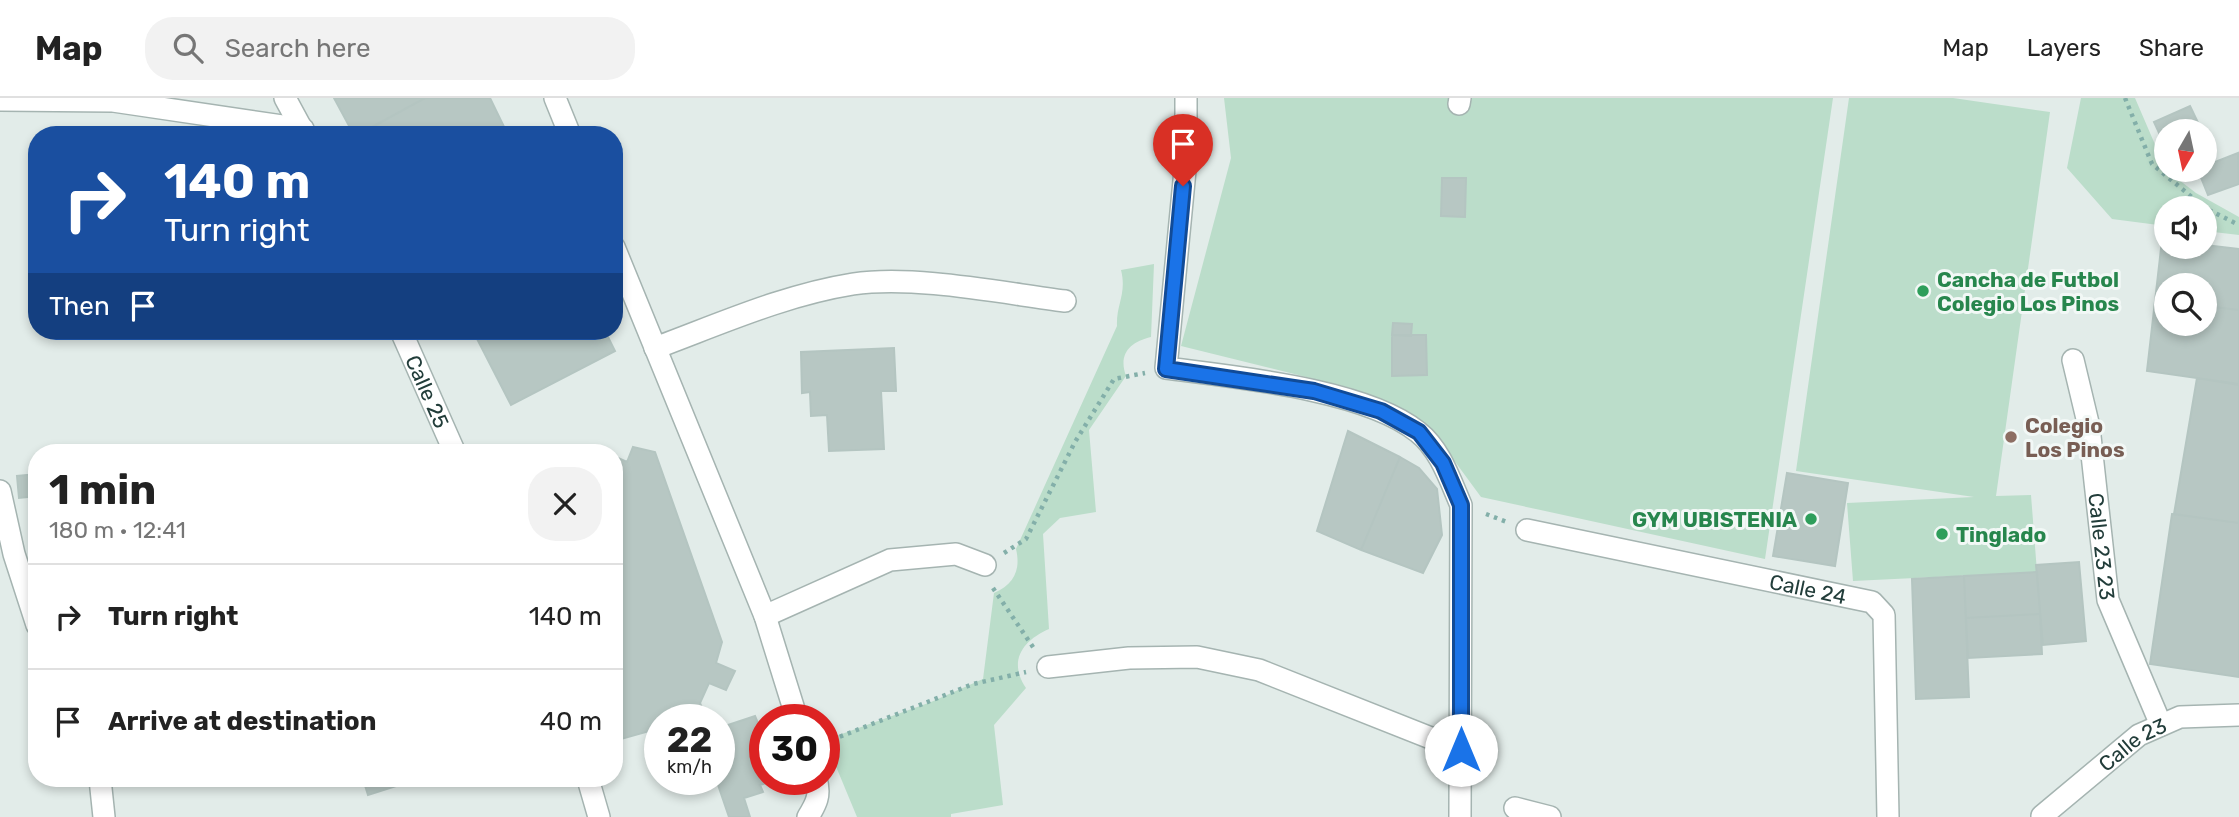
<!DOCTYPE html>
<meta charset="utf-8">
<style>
:root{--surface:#fff;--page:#f2f2f2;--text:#222;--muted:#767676;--line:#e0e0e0}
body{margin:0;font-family:Rubik,sans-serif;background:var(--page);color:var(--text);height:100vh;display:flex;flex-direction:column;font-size:26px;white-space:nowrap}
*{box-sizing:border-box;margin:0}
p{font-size:23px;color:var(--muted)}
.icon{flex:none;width:38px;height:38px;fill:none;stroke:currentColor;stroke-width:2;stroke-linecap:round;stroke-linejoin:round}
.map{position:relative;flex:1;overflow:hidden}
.sheet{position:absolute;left:28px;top:346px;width:595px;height:343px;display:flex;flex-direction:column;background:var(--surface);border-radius:28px;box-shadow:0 4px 10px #0003}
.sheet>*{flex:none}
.banner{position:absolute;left:28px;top:28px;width:595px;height:214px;border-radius:28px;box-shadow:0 4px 10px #0003;background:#1a4fa0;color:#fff;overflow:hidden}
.needle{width:46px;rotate:189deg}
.controls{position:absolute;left:2154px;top:21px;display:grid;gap:14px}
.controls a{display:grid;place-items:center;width:63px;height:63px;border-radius:50%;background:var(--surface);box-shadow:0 4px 10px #0003;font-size:35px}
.speed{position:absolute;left:644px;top:606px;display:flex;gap:14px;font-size:35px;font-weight:700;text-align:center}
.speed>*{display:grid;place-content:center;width:91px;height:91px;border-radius:50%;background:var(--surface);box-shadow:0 4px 10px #0003;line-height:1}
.speed small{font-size:18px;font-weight:400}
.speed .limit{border:10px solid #d22;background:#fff;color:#111}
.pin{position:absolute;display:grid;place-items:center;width:60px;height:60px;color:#fff;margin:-72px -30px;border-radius:50% 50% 50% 0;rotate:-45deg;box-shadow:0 0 7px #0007}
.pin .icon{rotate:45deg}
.me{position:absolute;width:77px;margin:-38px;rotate:0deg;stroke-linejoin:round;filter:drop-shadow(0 0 5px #0008)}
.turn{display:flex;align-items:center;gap:24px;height:147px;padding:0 21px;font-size:32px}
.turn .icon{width:91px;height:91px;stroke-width:2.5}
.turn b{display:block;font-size:49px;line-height:60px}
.then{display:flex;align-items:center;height:66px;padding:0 21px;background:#0003;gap:14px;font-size:26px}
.round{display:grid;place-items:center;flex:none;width:74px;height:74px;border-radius:28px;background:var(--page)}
.headline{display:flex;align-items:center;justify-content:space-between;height:119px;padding:0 21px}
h1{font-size:42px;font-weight:700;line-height:52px}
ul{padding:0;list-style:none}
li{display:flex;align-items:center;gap:21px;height:105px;padding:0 21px;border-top:2px solid var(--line)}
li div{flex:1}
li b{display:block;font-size:26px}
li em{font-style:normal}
header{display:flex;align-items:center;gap:42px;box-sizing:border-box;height:98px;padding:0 35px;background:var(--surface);border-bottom:2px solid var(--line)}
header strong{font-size:33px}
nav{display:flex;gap:38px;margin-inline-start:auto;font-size:24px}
.search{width:490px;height:63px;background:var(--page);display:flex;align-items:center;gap:18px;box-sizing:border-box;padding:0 24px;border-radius:28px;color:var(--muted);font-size:26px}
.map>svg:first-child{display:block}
</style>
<header>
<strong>Map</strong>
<div class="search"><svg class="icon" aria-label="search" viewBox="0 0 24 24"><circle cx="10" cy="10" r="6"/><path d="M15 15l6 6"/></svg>Search here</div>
<nav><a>Map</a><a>Layers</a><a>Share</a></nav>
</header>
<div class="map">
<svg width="2239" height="719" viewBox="0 0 2239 719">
<rect width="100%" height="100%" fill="#e2ece9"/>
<path fill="#bbddca" d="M1224,0H1833L1765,461L1481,399L1428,327L1351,290L1181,248L1231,60Z
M1849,0H1953L2050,14L1996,398L2031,397L2037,474L1853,483L1847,405L1974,399L1796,373Z
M2081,0H2135L2166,72L2196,95L2239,119V137L2205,133V110H2166V128L2112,121L2067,70Z
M1154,166L1151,239C1130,244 1118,256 1126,278L1089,332L1096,414L1060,420L1043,436L1049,531C1022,543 1008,563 1026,590L994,627L1003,707L951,716V719H857L825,642L931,604L983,581L994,495C1014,486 1021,472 1016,451L1117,228C1116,206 1127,196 1121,172Z"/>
<path fill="#b7c7c3" stroke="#b4c5c1" stroke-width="2" d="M334,0H425L358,37H354Z
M425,0H490L508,37H373L370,30Z
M2190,8L2202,33H2166V50L2154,24Z
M2205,40L2214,60L2205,64Z
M2238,55L2239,86L2208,97L2198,72H2205V68Z
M1442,80H1466L1465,119L1441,118Z
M2162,142L2166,143V149L2205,147L2239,151V212L2205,208V187H2166V204L2155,203Z
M2155,203L2166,204V226H2205V208L2239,212V286L2147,273Z
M1393,225L1412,226L1411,238L1392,237Z
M473,233H605L615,253L511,307Z
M1392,237H1426L1427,277L1392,278Z
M894,250L896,293H881L884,351L829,353L827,317L811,318L810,294L802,295L801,254Z
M2197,280L2239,287V425L2174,416Z
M1348,333L1400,359L1361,452L1317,433Z
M633,349L655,354L722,544L716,565L735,573L726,592L709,585L700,605L705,617L689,621H660V630L614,643V358L627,364Z
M1400,359L1419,370L1437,391L1442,437L1423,475L1361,452Z
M1787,375L1848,385L1835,468L1773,458Z
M37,376V398L19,400L17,378Z
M2172,416L2239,425V579L2150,566Z
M2079,464L2086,543L2043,547L2036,467Z
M2037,474L2040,516L1966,520L1964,478Z
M1964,478L1969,599L1916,601L1912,481Z
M2040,516L2042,556L1968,560L1966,520Z
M755,618L765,642V681L772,683L760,687L763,694L744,700L750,719H729L716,681H719V652L723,651L719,630Z
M363,681H418L368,697Z"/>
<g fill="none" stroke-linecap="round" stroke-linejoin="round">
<g stroke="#a5b4b1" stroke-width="24">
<g id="minor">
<path d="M285,0L305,37"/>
<path d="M555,0L570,37"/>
<path d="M1186,0V62L1166,270C1234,279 1365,291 1418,334C1440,351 1450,382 1461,407L1460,719"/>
<path d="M0,2L113,3L303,31"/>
<path d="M1459,6L1460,0"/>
<path d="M614,149L765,518L797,621"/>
<path id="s1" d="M401,233L455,355"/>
<path d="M655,250C720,226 784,197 853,186C915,177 1002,195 1065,203"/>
<path id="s2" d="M2073,262L2089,329L2108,502L2161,627"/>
<path d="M0,393L14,456L37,527"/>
<path id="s3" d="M1527,432L1872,504L1884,517L1888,719"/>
<path d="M765,518L890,462L956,456L985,467"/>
<path d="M1048,569L1129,560L1197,559L1259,572L1461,652"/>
<path d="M100,681L104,719"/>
<path d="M588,681L599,719"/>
<path d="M1515,710L1550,719"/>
<path id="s4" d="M2042,718L2139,637L2180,619L2239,617"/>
<path d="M808,719C816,706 821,697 816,681"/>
</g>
</g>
<path stroke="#83afa9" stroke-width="4.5" stroke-dasharray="3.5 5" stroke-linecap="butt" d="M2125,0L2152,66L2205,110L2239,127
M1486,416L1507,424
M1004,455L1026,441L1075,344L1114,281L1145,275
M993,490L1035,552
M824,645L973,586L1026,574"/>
<use href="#minor" stroke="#fff" stroke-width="21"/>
</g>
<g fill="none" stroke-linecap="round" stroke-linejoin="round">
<g stroke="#114b97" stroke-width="18">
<path id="route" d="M1183,88L1166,271L1314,293L1381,313L1419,334L1443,365L1461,407V652"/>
</g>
<use href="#route" stroke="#1a73e8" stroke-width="12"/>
</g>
<g fill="#2e9e5b" stroke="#f2f8f6" stroke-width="2.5">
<circle cx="1923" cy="193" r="7"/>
<circle cx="1811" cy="421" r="7"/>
<circle cx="1942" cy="436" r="7"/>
</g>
<circle fill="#8d6e63" stroke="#f2f8f6" stroke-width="2.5" cx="2011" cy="339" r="7"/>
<g text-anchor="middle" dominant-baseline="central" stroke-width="6" stroke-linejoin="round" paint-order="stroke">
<g font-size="21" font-weight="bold" fill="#27864d" stroke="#f2f8f6" text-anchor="start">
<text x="1937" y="181">Cancha de Futbol<tspan x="1937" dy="24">Colegio Los Pinos</tspan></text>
<text x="1797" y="421" text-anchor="end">GYM UBISTENIA</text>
<text x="1956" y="436">Tinglado</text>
</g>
<g font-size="21" fill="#223d3a" stroke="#f2f8f6">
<text stroke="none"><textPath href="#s1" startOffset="66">Calle 25</textPath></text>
<text stroke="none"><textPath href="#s2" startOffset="189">Calle 23 23</textPath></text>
<text stroke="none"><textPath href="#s3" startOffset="287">Calle 24</textPath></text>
<text stroke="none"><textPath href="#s4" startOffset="116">Calle 23</textPath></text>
</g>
<g font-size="21" font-weight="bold" fill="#785e54" stroke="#f2f8f6" text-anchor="start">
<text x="2025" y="327">Colegio<tspan x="2025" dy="24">Los Pinos</tspan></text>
</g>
</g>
</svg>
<div class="controls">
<a><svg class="needle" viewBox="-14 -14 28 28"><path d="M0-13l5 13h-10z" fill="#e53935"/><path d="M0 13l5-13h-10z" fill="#767676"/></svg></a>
<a><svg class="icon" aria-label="sound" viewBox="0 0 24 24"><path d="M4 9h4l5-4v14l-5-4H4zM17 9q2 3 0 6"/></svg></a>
<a><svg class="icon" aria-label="search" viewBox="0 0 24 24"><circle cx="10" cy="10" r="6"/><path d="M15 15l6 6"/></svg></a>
</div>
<div class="speed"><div>22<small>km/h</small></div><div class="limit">30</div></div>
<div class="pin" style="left:1183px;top:88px;background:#d93025"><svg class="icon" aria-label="arrive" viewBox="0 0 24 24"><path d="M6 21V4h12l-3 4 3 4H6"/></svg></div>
<svg class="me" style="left:1461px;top:652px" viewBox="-20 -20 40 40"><circle r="19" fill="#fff"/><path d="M0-13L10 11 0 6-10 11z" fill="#1a73e8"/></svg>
<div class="banner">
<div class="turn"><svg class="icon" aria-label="right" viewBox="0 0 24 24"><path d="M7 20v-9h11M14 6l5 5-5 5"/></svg><div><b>140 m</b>Turn right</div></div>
<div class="then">Then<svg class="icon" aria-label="arrive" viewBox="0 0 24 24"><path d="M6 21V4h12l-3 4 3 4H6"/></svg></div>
</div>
<section class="sheet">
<div class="headline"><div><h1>1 min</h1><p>180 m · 12:41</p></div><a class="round"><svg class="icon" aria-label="close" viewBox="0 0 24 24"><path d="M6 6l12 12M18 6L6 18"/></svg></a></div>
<ul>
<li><svg class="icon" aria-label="right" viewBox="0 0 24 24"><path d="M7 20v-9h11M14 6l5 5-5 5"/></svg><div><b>Turn right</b></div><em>140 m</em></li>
<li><svg class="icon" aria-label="arrive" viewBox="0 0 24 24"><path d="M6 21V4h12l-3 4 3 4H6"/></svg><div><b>Arrive at destination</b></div><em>40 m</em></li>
</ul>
</section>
</div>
